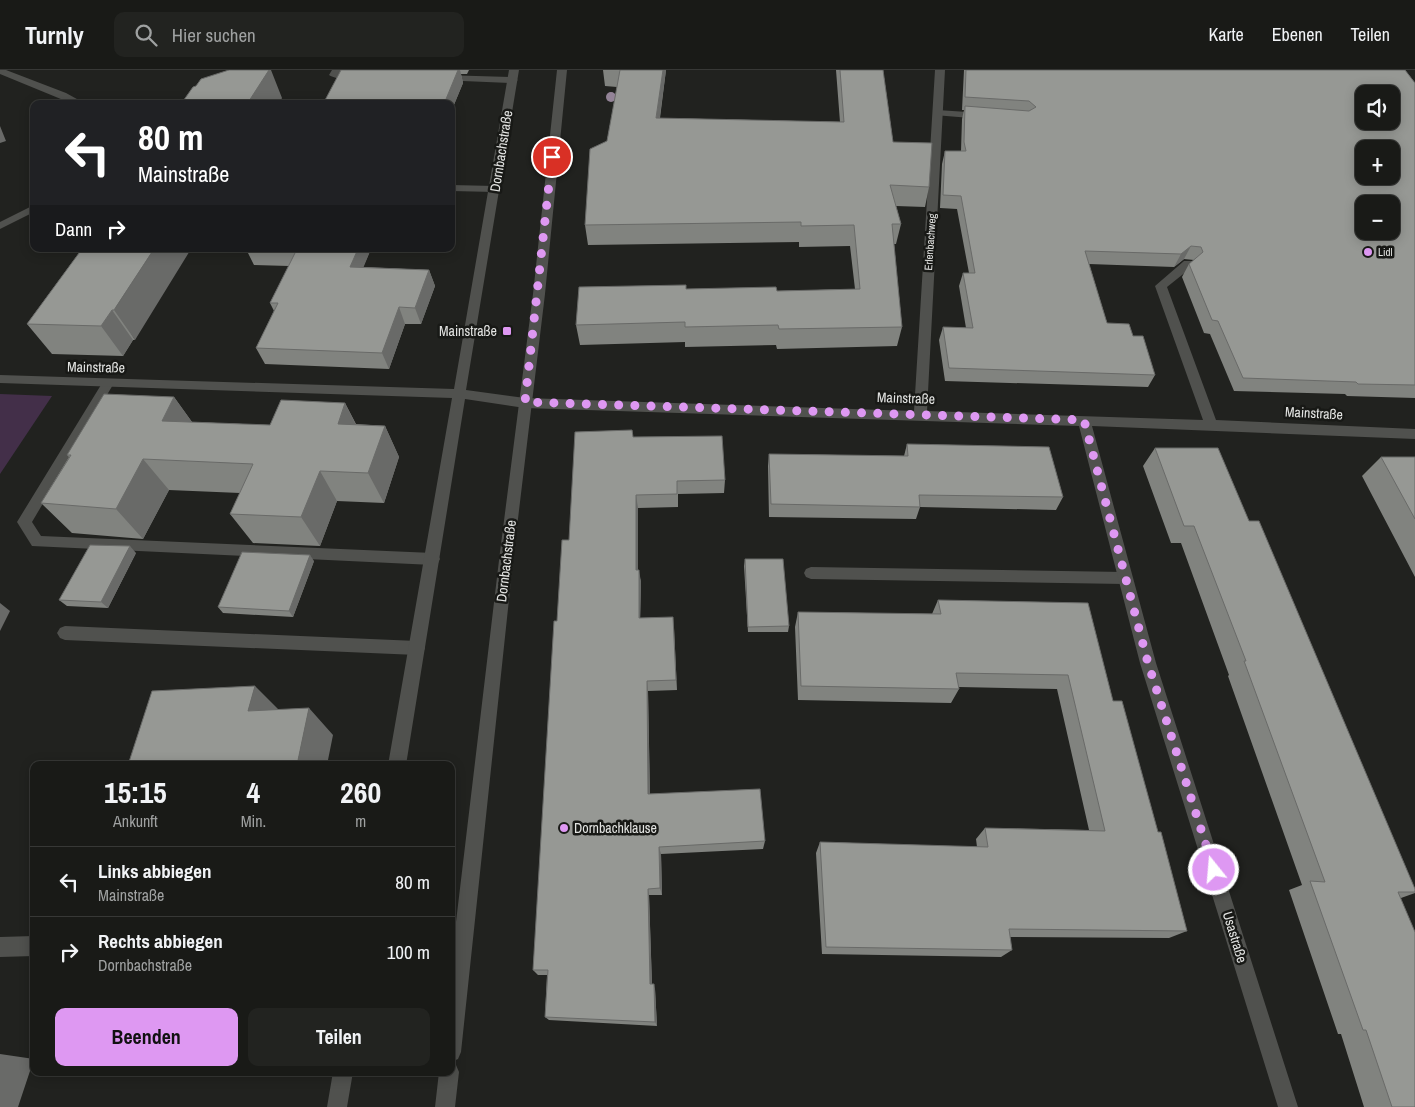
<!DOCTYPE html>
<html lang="de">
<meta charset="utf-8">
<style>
:root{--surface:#191a17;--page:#222320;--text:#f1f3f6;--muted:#9fa1a1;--line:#373836;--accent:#de98f2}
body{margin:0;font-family:"Archivo Narrow",sans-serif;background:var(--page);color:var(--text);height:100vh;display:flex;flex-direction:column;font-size:19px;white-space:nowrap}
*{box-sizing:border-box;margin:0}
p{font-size:16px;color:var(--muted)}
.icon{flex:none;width:28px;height:28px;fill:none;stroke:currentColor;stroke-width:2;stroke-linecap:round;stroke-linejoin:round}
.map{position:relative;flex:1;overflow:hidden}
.details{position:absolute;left:30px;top:691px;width:425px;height:315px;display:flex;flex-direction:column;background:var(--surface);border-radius:10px;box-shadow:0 2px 12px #0003,0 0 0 1px var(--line)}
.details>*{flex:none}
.top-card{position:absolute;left:30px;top:30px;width:425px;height:152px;border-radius:10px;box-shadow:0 2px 12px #0003,0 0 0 1px var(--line);background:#202124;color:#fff;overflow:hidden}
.tools{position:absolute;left:1355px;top:15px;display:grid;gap:10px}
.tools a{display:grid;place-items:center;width:45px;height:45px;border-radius:10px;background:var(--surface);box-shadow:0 2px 12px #0003,0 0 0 1px var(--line);font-size:25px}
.pin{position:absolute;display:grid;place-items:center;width:42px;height:42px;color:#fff;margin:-21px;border:2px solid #fff;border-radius:50%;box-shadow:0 1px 5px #0007}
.me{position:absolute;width:55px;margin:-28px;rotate:343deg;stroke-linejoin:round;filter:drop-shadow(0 0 4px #0008)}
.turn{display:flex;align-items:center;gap:18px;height:105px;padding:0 25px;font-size:22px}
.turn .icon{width:65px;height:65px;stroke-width:2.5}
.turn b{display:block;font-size:35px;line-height:42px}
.then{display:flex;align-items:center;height:48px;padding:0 25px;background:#0003;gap:10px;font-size:19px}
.eta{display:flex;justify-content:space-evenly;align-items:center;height:85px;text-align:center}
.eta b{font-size:30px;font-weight:700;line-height:35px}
.action{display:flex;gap:10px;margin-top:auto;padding:10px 25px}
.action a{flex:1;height:58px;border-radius:10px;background:var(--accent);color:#111;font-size:20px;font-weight:700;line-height:58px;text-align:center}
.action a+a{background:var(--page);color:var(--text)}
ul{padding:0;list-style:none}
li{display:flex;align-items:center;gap:15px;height:70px;padding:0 25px;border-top:1px solid var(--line)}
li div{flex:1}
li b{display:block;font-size:19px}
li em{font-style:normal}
header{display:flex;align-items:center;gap:30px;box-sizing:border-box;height:70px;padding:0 25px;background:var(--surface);border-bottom:1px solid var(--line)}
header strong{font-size:24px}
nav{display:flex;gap:28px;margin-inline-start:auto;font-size:18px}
.search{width:350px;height:45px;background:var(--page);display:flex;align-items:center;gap:12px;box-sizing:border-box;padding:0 18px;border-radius:10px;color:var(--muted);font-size:19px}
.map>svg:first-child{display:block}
</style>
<header>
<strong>Turnly</strong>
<div class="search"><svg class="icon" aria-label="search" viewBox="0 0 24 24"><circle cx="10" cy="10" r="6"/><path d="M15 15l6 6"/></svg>Hier suchen</div>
<nav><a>Karte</a><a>Ebenen</a><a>Teilen</a></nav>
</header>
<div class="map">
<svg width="1415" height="1037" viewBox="0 0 1415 1037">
<rect width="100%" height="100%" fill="#21221f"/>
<path fill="#432f49" d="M0,324L52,326L0,404Z"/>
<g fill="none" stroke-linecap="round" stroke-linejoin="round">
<path fill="#50514e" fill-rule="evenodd" d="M0,0H6L66,23L86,34H73L0,4Z
M332,0H342L340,3H359L364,6C357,11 336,10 329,5Z
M442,5L513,7L518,10L513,13L439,10L437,8Z
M937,40L983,43L988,46L983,49L934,45V41Z
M451,115L495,116L500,119L495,122L451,121Z
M34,135V142L0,159V152Z
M108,309L112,310L114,313L32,452L41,466L433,483L438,485L440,489L438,493L433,495L32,476L17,452L104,310Z
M811,497L1124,502L1129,504L1131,508L1129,512L1124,514L811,509L806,507L804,503L806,499Z
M65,556L417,571L423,573L425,578L423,583L417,585L65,570L60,568L57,563L60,558Z
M34,866V886L0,887V867Z"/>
<path fill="#50514e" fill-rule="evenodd" d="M509,0H519L466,320L525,328L914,341L935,0H945L927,341L1203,350L1155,216L1184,191H1192L1194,194L1192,197L1167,217L1216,350L1415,359V369L1092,356L1156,593L1298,1037H1278L1140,593L1079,356L525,338L465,329L406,695H388L452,328L0,313V305L454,319Z
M333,1002H353L347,1037H327Z"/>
<path fill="#50514e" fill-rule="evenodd" d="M557,0H567L545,224L514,482L461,982L458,989L451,992V894L500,482L533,224Z
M451,993L456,995L459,1002L455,1037H435L439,1002H451Z"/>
</g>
<circle fill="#938397" cx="611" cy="27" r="5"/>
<path fill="#81837f" d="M341,0H469L467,4H461L463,13L451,42V34Z
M603,0H666L660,48L840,52L836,0H883L893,72L929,117L925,137L896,136L901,154L896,174H894L902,257L897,276L777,279L776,275L685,277V272L580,275L576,255L686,219L777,221L855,219L850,176L799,177V172L588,175L585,155L607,71L617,17L605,16Z
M964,0H1405L1415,13V328L1347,326L1345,324L1234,321L1210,264L1204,263L1182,207L1189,194L1194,190L1184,189L1174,197L1089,194L1107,253L1133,266L1155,305L1148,317L945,311L939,270L943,257L966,258L959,216L963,203H969L957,139L940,138L942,94L945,81H961L962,49L964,40H962Z
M82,179L135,270H133L123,286L52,284L27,254Z
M246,179H371L363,197L429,200L435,216L421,254H405L389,299L265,294L256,278L274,241L270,233L289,196L254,195Z
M174,327L192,352L270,355L345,333L356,354L385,356L399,387L384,433L337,431L320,476L253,473L230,444L240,423L169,420L143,469L72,463L41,433L69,387L67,385Z
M632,360L633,367L725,410L724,423L678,424V437L638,438V500L641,512L640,548L674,558L677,620L648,621L650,724L765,771L763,779L661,784L662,825H649L652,914L655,919L657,956L549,950L545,947L547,905H538L533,900L557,551L569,470Z
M907,374L1063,427L1056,440L920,437L916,449L769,447L768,396L769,384L904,386Z
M1155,378L1249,451L1415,819V823L1401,828L1415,1037H1364L1341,964H1338L1289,820L1302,815L1228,606L1229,605L1181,473H1171L1143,396Z
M1381,387H1415V507L1362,406Z
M136,483L108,538L67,536L59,530Z
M745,489L789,556L788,562H748L744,496Z
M314,491L293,547L223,543L218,537Z
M938,530L1113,631L1187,861L1169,868L1010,867L1012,880L1001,887L822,884L816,783L820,772L977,777L976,769L985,758L1089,760L1057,619L959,617V619L951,633L798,630L795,557L798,542L932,544Z"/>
<path fill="#696a68" d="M269,0H271L282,28L279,34H242Z
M458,0H460L463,13L451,42V34H444Z
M663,0H666L657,68L656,48Z
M0,56L6,71L0,73Z
M1191,176L1184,189L1174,197L1181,184Z
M154,179H191L135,270L114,240Z
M358,179H371L357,213L350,197Z
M429,200L435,216L421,254L415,238Z
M399,237L405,254L389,299L382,283Z
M112,240L133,270L123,286L101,256Z
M174,327L197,359L162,351Z
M345,333L361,365L338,354Z
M385,356L399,387L384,433L368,403Z
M143,389L169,420L143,469L116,439Z
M320,401L337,431L320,476L301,447Z
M636,425L638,438V512L636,500Z
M130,476L136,483L108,538L101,532Z
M310,485L314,491L293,547L289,541Z
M639,500L641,512L640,560L639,548Z
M0,533L10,541L0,561Z
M647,611L648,621L650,733L648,724Z
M255,616L282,643L248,641Z
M309,638L333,665L327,695H297Z
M659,777L661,784L662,825L660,818Z
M648,819L649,825L652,918L650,914Z
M654,914L655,919L657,956L655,952Z
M0,984L34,989L18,1037H0Z"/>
<path fill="#969894" stroke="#696a68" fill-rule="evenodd" d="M229,0H269L249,31L242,34H181L193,17L196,16L201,9Z
M341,0H458L444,34H323Z
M620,0H663L656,48L844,52L840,0H883L893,72L932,73L929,117L890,115L901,154H892L902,257L779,259L778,255L685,257V252L576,255L579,217L686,215V219L776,217L777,221L860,219L854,155L801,156V152L585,155L590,79L607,71Z
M966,0H1405L1415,13V315L1358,314L1356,312L1243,308L1218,251L1212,250L1189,194L1203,182L1201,177L1191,176L1181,184L1085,181L1107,253L1129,254L1133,266H1143L1155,305L949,298L943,257L973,258L963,203H975L961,126L943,125L945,81H966L964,72L965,36L1029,41L1036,37L1029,31L965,27ZM1364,24H1391V51H1364ZM1364,79H1391V106H1364ZM1364,134H1391V161H1364Z
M82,179H154L114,240H112L101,256L27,254Z
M270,179H358L350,197L429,200L415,238L399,237L382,283L256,278L278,233H270L297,179Z
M104,324L174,327L162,351L270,355L281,330L345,333L338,354L385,356L368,403L320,401L301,447L230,444L253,394L143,389L116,439L41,433L71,385H67Z
M632,360L633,367L722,366L725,410L677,411V424L636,425V500H639V548L673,547L676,610L647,611L648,724L760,719L765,771L659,777L660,818L648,819L650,914H654L655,952L545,947L548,900H533L554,551H557L562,470H569L575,362Z
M907,374L1049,377L1063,427L919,425L920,437L771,434L769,384L908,386Z
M1155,378H1218L1249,451H1259L1415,819V822H1398L1415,862V1037H1392L1366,960H1363L1310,811L1325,812L1244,591H1246L1194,456H1184Z
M1381,387H1415V449Z
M90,475L130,476L101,532L59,530Z
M242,482L310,485L289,541L218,537Z
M745,489H783L789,556L748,557Z
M938,530L1088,533L1113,631H1122L1158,762H1161L1187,861L1009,859L1012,880L826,877L820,772L988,777L985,758L1105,761L1068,605L956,603L959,619L801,616L798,542L941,544Z
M255,616L248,641L309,638L297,695H128L152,621Z"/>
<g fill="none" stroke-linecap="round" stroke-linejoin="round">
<path stroke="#de98f2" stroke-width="9" stroke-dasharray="0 16.2" d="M552,87L525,332L1084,350L1148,593L1214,800"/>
</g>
<g fill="#de98f2" stroke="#181916" stroke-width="2">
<circle cx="1368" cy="182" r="5"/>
<rect x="502" y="256" width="10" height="10" rx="2.5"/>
<circle cx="564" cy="758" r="5"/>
</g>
<g text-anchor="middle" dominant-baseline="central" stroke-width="5" stroke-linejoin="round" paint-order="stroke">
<g font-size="11" fill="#e3e4e2" stroke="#181916">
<text transform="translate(930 172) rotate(-86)">Erlenbachweg</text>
</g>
<g font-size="11" fill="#e3e4e2" stroke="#181916" text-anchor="start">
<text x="1378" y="182">Lidl</text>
</g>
<g font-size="14" fill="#e3e4e2" stroke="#181916">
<text transform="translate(501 81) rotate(-81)">Dornbachstraße</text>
<text transform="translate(96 297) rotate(1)">Mainstraße</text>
<text transform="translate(906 328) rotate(2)">Mainstraße</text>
<text transform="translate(1314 343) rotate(3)">Mainstraße</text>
<text transform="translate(506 491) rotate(-83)">Dornbachstraße</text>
<text transform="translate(1235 867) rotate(73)">Usastraße</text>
</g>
<g font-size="14" fill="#e3e4e2" stroke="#181916" text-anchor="end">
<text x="497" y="261">Mainstraße</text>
<text x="574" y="758" text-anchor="start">Dornbachklause</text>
</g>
</g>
</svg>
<div class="tools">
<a><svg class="icon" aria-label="sound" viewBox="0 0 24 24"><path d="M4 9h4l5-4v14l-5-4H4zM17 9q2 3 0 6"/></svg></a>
<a>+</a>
<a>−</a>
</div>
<div class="pin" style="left:552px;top:87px;background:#d93025"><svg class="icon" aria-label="arrive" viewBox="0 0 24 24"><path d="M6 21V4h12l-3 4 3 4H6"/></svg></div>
<svg class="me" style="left:1214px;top:800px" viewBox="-20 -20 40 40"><circle r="17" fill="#de98f2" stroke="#fff" stroke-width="3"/><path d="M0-11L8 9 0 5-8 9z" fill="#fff"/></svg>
<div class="top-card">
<div class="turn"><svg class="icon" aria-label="left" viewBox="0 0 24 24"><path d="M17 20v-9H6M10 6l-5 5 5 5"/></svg><div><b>80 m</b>Mainstraße</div></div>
<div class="then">Dann<svg class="icon" aria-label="right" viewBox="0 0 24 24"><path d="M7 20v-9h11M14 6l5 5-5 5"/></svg></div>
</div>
<section class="details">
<div class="eta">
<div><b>15:15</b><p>Ankunft</p></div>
<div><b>4</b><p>Min.</p></div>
<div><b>260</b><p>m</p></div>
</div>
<ul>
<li><svg class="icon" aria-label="left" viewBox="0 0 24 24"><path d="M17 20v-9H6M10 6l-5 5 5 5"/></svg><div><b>Links abbiegen</b><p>Mainstraße</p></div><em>80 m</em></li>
<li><svg class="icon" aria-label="right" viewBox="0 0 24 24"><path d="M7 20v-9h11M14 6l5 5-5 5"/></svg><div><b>Rechts abbiegen</b><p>Dornbachstraße</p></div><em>100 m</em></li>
</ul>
<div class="action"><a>Beenden</a><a>Teilen</a></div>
</section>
</div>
